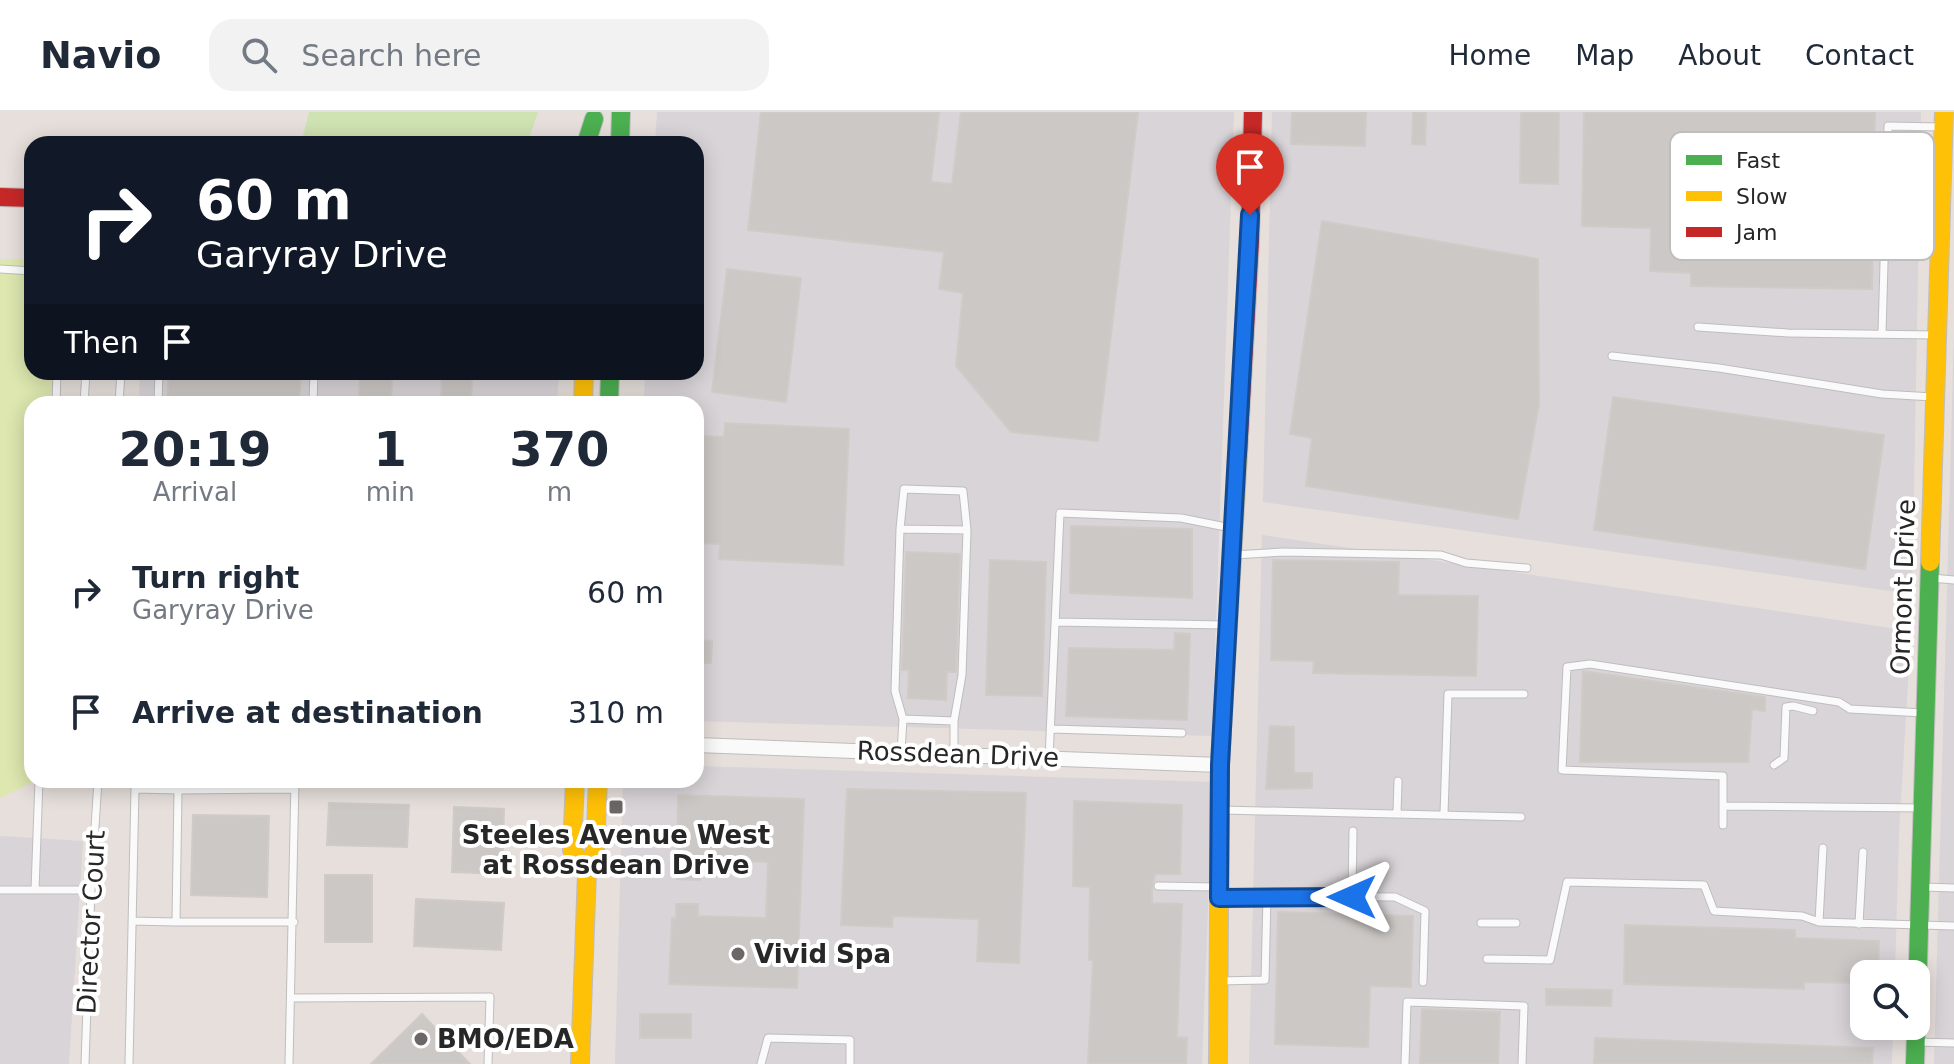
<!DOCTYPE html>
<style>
:root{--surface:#fff;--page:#f2f2f3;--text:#1f2937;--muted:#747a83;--line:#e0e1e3}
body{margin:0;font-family:"DejaVu Sans",sans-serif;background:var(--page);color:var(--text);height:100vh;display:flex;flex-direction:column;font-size:30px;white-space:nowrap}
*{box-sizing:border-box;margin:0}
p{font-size:26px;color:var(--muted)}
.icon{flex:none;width:44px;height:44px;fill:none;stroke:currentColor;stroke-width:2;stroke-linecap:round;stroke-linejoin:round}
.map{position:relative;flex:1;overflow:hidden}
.details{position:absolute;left:24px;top:284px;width:680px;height:392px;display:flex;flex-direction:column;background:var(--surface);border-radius:24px;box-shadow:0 4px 20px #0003}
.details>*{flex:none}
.top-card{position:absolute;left:24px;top:24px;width:680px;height:244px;border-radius:24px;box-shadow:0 4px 20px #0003;background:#111827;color:#fff;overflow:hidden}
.fabs{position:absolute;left:1850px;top:848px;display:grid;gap:16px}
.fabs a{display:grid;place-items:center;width:80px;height:80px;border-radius:16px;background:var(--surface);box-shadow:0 4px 20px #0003;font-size:40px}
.pin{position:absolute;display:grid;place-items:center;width:68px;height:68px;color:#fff;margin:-82px -34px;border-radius:50% 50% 50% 0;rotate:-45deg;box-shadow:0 0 8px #0007}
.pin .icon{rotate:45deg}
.me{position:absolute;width:88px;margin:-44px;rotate:270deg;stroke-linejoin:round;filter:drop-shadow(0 0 6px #0008)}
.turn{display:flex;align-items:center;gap:28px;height:168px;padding:0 40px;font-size:36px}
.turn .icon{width:104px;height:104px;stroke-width:2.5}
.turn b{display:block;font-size:56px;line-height:68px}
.then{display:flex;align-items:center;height:76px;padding:0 40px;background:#0003;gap:16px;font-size:30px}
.eta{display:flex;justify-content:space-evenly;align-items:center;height:136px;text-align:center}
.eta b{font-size:48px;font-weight:700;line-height:56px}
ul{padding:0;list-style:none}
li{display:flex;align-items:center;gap:24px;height:120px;padding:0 40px}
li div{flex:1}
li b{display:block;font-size:30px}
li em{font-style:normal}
header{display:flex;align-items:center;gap:48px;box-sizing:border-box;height:112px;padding:0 40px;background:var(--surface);border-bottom:2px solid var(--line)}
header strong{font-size:38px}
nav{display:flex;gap:44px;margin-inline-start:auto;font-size:28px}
.search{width:560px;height:72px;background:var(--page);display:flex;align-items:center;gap:20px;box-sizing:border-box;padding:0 28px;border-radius:24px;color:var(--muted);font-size:30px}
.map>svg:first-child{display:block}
</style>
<header>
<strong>Navio</strong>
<div class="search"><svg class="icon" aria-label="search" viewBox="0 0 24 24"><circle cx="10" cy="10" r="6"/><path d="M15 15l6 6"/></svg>Search here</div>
<nav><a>Home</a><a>Map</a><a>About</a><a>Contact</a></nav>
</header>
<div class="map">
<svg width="1954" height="952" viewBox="0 0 1954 952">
<rect width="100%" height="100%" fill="#e6dfdc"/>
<path fill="#d8d4d8" d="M657,0H1234L1212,624L696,609V292H644L645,260H696V32H655Z
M1272,0H1921L1912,482L1263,390Z
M1954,221V952H1934Z
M140,260H559L557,292H139Z
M1262,423L1911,519L1899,722L1895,862H1864V914H1893L1892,952H1249Z
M696,654L1213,670L1202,952H615L623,668H696Z
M0,724L83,729L69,952H0Z"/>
<path fill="#cfe2b2" d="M309,0H538L527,32H301Z"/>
<path fill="#dde7af" d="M0,147H32V260H60L56,292H32V668H37L0,686Z"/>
<path fill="#ccc8c5" stroke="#d1cbc8" stroke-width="2" d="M761,0H939L931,70L952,72L961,0H1138L1098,329L1011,320L956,254L963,181L939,177L944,140L748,118Z
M1292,0H1366L1365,34L1291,32Z
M1413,0H1426L1425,33L1412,32Z
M1521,0H1559L1558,72L1520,71Z
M1584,0H1875L1872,177L1691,174V161L1650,159L1651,116L1582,114Z
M1322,109L1538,147L1539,292L1518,407L1306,374L1312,326L1290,322Z
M727,157L801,166L786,290L712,280Z
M169,260H301L299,292H167Z
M360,260H392L391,292H359Z
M442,260H472L471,292H441Z
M1613,285L1884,323L1865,457L1594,418Z
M725,311L849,317L843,453L719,447L720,432L700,431L704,324L724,325Z
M1071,414L1192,417V486L1070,481Z
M906,440L960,442L956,560H947L946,588L908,586L909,558H902Z
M990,448L1046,450L1042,584L986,583Z
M1273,448L1399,450L1398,483L1478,484L1476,564L1313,561L1314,549L1271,548Z
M1175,521L1190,522L1187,608L1066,604L1069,536L1174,538Z
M696,528L712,529L711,551H696Z
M1583,559L1765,585V599L1752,597L1748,650H1580Z
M1270,614L1294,615V661H1312V676L1266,677Z
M847,677L1026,681L1019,851L977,849L979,807L893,804L892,815L841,813Z
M678,683L804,687L797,876L669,872L672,806H676V792H698V804L766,806L768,750L744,749V756L701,754L700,768L677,767Z
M1074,689L1182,693L1180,762H1155L1152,775V791L1182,792L1177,925L1187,926L1186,952H1088L1093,848H1089L1090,775L1073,774Z
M329,691L409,693L407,735L327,733Z
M454,695L504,697L502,762L452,760Z
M193,703L269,704L267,785L191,783Z
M325,763H372V830H325Z
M416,787L504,791L501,838L414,834Z
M1278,800L1413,804L1411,875L1370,874L1368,935L1275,932Z
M1625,813L1795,818V826L1879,829L1878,862H1864V871L1804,870V877L1624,872Z
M1546,877L1612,878L1611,894L1546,893Z
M1422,897L1500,900L1498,952H1420Z
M422,902L470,952H371Z
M640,902H691V926H640Z
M1595,926L1873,936L1872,952H1594Z"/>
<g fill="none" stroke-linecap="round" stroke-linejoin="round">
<g stroke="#bfbdbe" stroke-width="9">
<path id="lane" d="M1885,102L1939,100
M0,157L32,159
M1698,215L1788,221L1935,223
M1882,221L1888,14L1942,15
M1612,244L1719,256L1882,282L1933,285
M56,292L57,260
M84,292L86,260
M119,292L121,260
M158,292L159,260
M313,292L314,260
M900,417L904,377L963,379L967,418
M1233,443L1284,440L1441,443L1466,451L1527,456
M1932,466L1954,468
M1055,510L1225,513
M903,607L895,579L900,417L967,418L962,563L954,609
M1051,617L1182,621
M901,640L903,607L954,609V642
M1049,646L1060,401L1181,406L1231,416
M1774,653L1784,646L1786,595L1793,594L1813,599
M1723,694V713
M1922,696L1723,694V664L1562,658L1567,555L1590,552L1839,590L1850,597L1923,601
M1222,698L1521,705
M1397,701L1398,669
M1444,702L1448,582H1524
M1823,736L1819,810L1954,814
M1158,774L1216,775
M1923,775L1954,776
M0,778H91
M35,778L39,668
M1267,784L1395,785L1425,799L1423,870
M1352,785L1353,719
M132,809L176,810
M294,810H176L178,678L295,677
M1481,811H1516
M1859,812L1863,740
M1487,847L1550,848L1567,770L1704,773L1714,799L1802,804L1819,810
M1219,869L1265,868L1267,784L1222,786
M291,886L490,885L488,952
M1916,930L1954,931
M85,952L91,778L98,668
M129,952L135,677L178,678
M289,952L295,668
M761,952L768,926L850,928V952
M1405,952L1407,890L1524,894L1522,952"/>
</g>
<g stroke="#bfbdbe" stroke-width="16">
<path id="street" d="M696,633L1220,653"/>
</g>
<g stroke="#bfbdbe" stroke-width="20">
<path id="fast" d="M586,32L594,7
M620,32L621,0
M609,292L610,260
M1915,952L1930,450"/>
</g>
<g stroke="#bfbdbe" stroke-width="20">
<path id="slow" d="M583,292L584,260
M1930,450L1944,0
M575,668L572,738L587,760
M580,952L587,760L595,738L598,668
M1218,952L1220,653L1238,342"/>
</g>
<g stroke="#bfbdbe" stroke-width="20">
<path id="jam" d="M0,85L32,86
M1238,342L1250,129L1253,0"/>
</g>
<use href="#lane" stroke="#fbfafa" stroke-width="7"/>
<use href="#street" stroke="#fbfafa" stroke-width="14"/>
<use href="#fast" stroke="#4caf50" stroke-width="18"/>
<use href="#slow" stroke="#ffc107" stroke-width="18"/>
<use href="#jam" stroke="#c62828" stroke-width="18"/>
</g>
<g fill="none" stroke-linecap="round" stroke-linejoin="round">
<g stroke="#114b97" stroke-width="20">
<path id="route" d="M1250,103L1220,653L1219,786L1352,785"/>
</g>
<use href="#route" stroke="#1a73e8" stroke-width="14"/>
</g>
<g fill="#6a6766" stroke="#fff" stroke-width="3">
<rect x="608" y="687" width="16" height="16" rx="4"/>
<circle cx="738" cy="842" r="8"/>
<circle cx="421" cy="927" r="8"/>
</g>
<g text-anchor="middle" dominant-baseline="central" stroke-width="8" stroke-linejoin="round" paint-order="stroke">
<g font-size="26" fill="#272727" stroke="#fff">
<text transform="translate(1903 475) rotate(-88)">Ormont Drive</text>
<text transform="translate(958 642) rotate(2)">Rossdean Drive</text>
<text transform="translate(91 810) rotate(-87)">Director Court</text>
</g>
<g font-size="26" font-weight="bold" fill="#272727" stroke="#fff" text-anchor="start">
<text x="616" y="723" text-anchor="middle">Steeles Avenue West<tspan x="616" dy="30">at Rossdean Drive</tspan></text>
<text x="754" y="842">Vivid Spa</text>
<text x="437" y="927">BMO/EDA</text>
</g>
</g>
<rect x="1670" y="20" width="264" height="128" rx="12" fill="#fff" stroke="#bebebe" stroke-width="2"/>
<rect x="1686" y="43" width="36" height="10" fill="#4caf50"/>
<rect x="1686" y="79" width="36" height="10" fill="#ffc107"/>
<rect x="1686" y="115" width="36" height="10" fill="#c62828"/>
<g font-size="22" fill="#272727">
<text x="1736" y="56">Fast</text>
<text x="1736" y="92">Slow</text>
<text x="1736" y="128">Jam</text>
</g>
</svg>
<div class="fabs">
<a><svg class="icon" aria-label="search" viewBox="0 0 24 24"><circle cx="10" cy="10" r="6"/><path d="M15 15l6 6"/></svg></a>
</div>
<div class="pin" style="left:1250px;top:103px;background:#d93025"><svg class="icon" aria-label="arrive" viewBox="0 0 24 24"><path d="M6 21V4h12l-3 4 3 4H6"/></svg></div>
<svg class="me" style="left:1352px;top:785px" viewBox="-20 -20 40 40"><path d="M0-17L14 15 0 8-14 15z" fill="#1a73e8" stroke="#fff" stroke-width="4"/></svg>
<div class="top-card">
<div class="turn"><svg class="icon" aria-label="right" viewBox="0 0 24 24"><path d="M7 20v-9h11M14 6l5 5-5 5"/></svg><div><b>60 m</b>Garyray Drive</div></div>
<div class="then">Then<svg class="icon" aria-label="arrive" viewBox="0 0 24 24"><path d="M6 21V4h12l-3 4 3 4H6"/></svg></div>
</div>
<section class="details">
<div class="eta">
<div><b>20:19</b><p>Arrival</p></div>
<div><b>1</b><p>min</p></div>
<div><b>370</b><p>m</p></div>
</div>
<ul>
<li><svg class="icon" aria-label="right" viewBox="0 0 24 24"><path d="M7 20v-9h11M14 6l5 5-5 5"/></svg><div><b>Turn right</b><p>Garyray Drive</p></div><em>60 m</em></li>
<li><svg class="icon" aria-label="arrive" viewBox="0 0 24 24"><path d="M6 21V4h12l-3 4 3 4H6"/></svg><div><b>Arrive at destination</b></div><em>310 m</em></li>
</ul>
</section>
</div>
